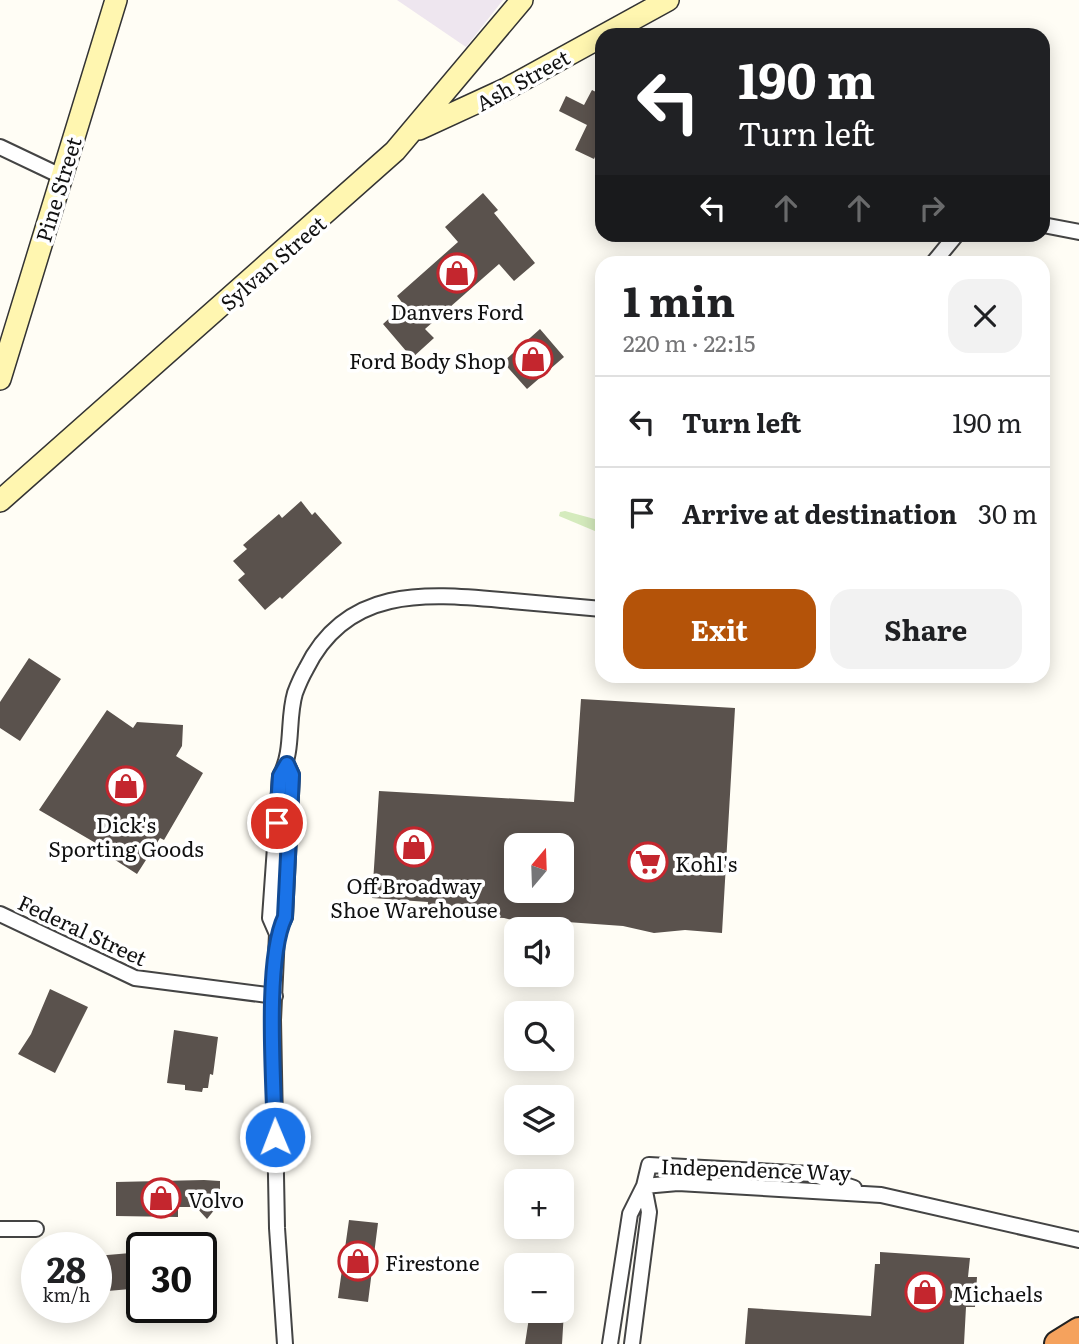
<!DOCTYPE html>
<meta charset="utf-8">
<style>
:root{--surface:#fff;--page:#f2f2f2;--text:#202124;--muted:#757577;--line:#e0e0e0;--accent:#b45309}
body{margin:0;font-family:Literata,serif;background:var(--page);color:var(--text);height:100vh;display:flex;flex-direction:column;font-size:26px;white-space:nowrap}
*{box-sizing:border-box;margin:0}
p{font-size:23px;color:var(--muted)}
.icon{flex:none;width:38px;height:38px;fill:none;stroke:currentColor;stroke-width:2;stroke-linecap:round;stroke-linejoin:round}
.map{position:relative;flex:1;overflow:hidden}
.details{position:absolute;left:595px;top:256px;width:455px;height:427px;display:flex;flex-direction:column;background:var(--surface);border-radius:21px;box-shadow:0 4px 18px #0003}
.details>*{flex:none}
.hud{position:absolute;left:595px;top:28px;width:455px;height:214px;border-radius:21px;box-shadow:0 4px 18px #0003;background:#202124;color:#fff;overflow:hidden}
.needle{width:46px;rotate:19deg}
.controls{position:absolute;left:504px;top:833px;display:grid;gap:14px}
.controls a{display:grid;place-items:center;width:70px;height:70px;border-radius:14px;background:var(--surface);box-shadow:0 4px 18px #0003;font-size:35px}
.speed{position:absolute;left:21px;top:1232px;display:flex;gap:14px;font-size:35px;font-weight:700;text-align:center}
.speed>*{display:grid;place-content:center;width:91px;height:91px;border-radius:50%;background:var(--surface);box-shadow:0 4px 18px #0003;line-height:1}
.speed small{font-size:18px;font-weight:400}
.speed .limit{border:4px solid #111;border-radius:10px;background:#fff;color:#111}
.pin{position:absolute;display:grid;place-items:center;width:60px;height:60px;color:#fff;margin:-30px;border:4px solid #fff;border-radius:50%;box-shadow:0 2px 7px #0007}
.me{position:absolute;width:77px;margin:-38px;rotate:359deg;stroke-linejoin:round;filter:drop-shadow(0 0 5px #0008)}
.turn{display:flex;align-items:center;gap:24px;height:147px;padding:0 28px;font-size:32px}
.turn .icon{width:91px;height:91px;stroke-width:2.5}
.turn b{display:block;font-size:49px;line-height:60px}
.lanes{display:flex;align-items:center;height:66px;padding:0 28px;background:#0003;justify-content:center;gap:35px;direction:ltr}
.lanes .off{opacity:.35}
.round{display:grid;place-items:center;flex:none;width:74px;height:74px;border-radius:21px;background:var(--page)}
.summary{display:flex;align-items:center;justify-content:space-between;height:119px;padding:0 28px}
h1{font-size:42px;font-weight:700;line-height:52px}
.action{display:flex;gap:14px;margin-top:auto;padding:14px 28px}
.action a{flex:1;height:80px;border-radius:21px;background:var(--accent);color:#fff;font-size:28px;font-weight:700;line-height:80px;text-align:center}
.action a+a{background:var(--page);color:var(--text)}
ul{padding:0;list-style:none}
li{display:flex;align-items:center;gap:21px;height:91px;padding:0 28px;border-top:2px solid var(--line)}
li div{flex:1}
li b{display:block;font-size:26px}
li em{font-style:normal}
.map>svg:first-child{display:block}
</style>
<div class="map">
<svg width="1079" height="1344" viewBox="0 0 1079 1344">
<rect width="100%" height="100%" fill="#fffdf5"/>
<path fill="#eee6ef" d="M397,0H503L466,47Z"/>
<path fill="#d5ebbd" d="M565,511L602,521V534L559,516L560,512Z"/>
<path fill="#5a524d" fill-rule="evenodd" d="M592,90L602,95V142L594,159L575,150L587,125L559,111L566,96L584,105Z
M483,193L498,210L494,213L535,263L514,281L499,264L425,329L434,338L412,358L383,324L404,305L397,296L458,242L445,227Z
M540,329L564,357L527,389L503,362Z
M301,501L312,515L315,512L342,543L282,599L280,597L265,610L238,580L245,574L233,561L247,549L243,545L279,514L282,518Z
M29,658L61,679L20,741L0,728V702Z
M581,699L735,708L722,933L685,930L654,933L623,926L567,922L532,925L504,918L427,914L428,902L372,898L379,791L574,802ZM516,845H562V891H516Z
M107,710L133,728L137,722L183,725L182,746L176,756L203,773L164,840L160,838L137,874L109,856L111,852L39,810Z
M50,989L88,1007L55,1073L18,1054L31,1034Z
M174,1030L218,1037L213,1075L210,1074L208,1088H203L202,1092L185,1090V1085L167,1083Z
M204,1180L220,1181V1194L200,1195L215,1209L207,1219L196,1207H178V1217L116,1216V1182Z
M349,1220L378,1223L368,1302L338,1298Z
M142,1252V1288L96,1292V1256Z
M880,1252L970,1258L968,1277H977L975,1307H966L964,1344H745L748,1308L871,1316L875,1264H880Z
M201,1261L214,1264L204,1298L201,1297Z
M530,1311H564L562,1344H525Z"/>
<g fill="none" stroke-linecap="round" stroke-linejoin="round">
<g stroke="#444" stroke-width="18">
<path id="street" d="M0,147L61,176
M1043,225L1079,232
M934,262L957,234
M0,914L135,978L275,996
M277,934L270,918L280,776C294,751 287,720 295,693C298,685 302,676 306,669C346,587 424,593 501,600C535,603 568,606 602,609
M644,1186L678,1183L881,1195L1079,1240
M0,1229H36
M285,1344L277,1228L273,1020L277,934L285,917L292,775L287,764
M610,1344L630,1214L644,1186L649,1165L812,1174L854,1188
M632,1344L649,1212L644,1186"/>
</g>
<g stroke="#333" stroke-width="24">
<path id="secondary" d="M419,129L506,89L668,0
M0,379L116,0
M0,501L395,151L522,0"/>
</g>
<g stroke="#222" stroke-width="30">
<path id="highway" d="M1058,1344L1079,1331"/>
</g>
<use href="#street" stroke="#fff" stroke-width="14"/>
<use href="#secondary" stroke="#fff6b0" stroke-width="21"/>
<use href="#highway" stroke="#f5a25d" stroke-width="26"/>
</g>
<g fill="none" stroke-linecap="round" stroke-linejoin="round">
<g stroke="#114b97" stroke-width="18">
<path id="route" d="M275,1137C274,1084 264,961 285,917L292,775L287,764L280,776L277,823"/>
</g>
<use href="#route" stroke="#1a73e8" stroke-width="12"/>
</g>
<defs>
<g id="shop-ring" transform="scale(2.0125)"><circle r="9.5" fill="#fff" stroke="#c4262e" stroke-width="1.5"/><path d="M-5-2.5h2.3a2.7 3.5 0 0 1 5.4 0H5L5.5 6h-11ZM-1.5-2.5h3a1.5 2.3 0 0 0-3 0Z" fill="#c4262e"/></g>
<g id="supermarket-ring" transform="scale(2.0125)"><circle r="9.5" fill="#fff" stroke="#c4262e" stroke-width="1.5"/><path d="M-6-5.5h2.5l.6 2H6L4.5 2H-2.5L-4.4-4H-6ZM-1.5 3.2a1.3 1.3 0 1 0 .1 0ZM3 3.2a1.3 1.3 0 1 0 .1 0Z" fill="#c4262e"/></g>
</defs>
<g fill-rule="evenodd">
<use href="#shop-ring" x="457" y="273"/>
<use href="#shop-ring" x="533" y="359"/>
<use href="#shop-ring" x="126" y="786"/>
<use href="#shop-ring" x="414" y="847"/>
<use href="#supermarket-ring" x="648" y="862"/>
<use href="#shop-ring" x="161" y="1198"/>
<use href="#shop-ring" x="358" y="1261"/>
<use href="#shop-ring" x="925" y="1292"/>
</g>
<g text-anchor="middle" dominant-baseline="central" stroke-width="7" stroke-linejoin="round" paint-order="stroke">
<g font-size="21" fill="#111" stroke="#fff">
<text transform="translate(522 79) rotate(-29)">Ash Street</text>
<text transform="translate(57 189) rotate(-73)">Pine Street</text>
<text transform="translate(272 262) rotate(-41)">Sylvan Street</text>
<text transform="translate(83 929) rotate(25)">Federal Street</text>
<text transform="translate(756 1168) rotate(2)">Independence Way</text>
</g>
<g font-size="21" fill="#111" stroke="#fff" text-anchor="start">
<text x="457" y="310" text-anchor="middle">Danvers Ford</text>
<text x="506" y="359" text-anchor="end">Ford Body Shop</text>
<text x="126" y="823" text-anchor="middle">Dick's<tspan x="126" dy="24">Sporting Goods</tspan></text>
<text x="675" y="862">Kohl's</text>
<text x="414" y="884" text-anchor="middle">Off Broadway<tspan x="414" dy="24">Shoe Warehouse</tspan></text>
<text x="188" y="1198">Volvo</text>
<text x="385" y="1261">Firestone</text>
<text x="952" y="1292">Michaels</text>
</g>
</g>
</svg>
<div class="controls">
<a><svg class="needle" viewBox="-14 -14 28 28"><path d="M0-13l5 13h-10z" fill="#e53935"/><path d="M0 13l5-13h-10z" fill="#757577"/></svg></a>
<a><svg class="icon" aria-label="sound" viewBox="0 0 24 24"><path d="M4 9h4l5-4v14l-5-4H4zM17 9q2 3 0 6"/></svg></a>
<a><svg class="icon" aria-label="search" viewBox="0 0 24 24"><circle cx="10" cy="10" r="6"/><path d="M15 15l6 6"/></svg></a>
<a><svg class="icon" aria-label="layers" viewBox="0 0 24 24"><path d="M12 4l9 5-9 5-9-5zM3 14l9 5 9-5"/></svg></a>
<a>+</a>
<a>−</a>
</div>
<div class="speed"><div>28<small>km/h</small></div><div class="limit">30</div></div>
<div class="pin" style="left:277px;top:823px;background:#d93025"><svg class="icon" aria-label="arrive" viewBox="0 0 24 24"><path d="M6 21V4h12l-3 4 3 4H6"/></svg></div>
<svg class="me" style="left:275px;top:1137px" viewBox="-20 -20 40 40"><circle r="17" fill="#1a73e8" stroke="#fff" stroke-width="3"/><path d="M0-11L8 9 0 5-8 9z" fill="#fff"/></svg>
<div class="hud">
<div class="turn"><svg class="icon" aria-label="left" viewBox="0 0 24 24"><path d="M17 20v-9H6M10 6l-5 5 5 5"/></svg><div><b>190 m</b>Turn left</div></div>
<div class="lanes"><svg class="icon" aria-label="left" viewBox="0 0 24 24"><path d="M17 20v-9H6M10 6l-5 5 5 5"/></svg><svg class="icon off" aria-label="ahead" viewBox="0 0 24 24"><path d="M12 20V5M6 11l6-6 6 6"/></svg><svg class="icon off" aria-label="ahead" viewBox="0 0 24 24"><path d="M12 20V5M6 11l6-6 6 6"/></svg><svg class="icon off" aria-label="right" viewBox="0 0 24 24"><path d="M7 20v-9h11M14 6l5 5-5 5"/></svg></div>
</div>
<section class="details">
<div class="summary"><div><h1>1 min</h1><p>220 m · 22:15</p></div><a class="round"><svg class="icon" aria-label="close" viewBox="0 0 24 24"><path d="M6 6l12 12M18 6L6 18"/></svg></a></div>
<ul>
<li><svg class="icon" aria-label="left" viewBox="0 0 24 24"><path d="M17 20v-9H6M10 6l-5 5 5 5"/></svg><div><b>Turn left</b></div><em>190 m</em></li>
<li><svg class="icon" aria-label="arrive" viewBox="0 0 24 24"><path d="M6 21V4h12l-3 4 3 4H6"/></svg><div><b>Arrive at destination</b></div><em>30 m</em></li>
</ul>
<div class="action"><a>Exit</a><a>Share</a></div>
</section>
</div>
